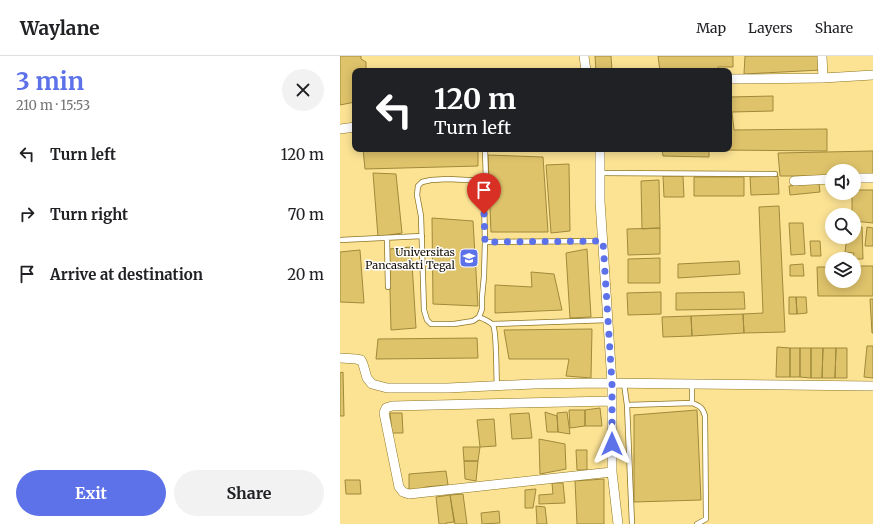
<!DOCTYPE html>
<meta charset="utf-8">
<style>
:root{--surface:#fff;--page:#f2f2f2;--text:#202124;--muted:#757577;--line:#e0e0e0;--accent:#5d72e9}
body{margin:0;font-family:Merriweather,serif;background:var(--page);color:var(--text);height:100vh;display:flex;flex-direction:column;font-size:15px;white-space:nowrap}
*{box-sizing:border-box;margin:0}
p{font-size:13px;color:var(--muted)}
.icon{flex:none;width:22px;height:22px;fill:none;stroke:currentColor;stroke-width:2;stroke-linecap:round;stroke-linejoin:round}
.map{position:relative;flex:1;overflow:hidden}
.drawer{display:flex;flex-direction:column;background:var(--surface);width:340px}
.drawer>*{flex:none}
.top-card{position:absolute;left:12px;top:12px;width:380px;height:84px;border-radius:8px;box-shadow:0 2px 10px #0003;background:#202124;color:#fff;overflow:hidden}
.controls{position:absolute;left:485px;top:108px;display:grid;gap:8px}
.controls a{display:grid;place-items:center;width:36px;height:36px;border-radius:50%;background:var(--surface);box-shadow:0 2px 10px #0003;font-size:20px}
.pin{position:absolute;display:grid;place-items:center;width:34px;height:34px;color:#fff;margin:-41px -17px;border-radius:50% 50% 50% 0;rotate:-45deg;box-shadow:0 0 4px #0007}
.pin .icon{rotate:45deg}
.me{position:absolute;width:44px;margin:-22px;rotate:0deg;stroke-linejoin:round;filter:drop-shadow(0 0 3px #0008)}
.turn{display:flex;align-items:center;gap:14px;height:84px;padding:0 16px;font-size:18px}
.turn .icon{width:52px;height:52px;stroke-width:2.5}
.turn b{display:block;font-size:28px;line-height:34px}
.round{display:grid;place-items:center;flex:none;width:42px;height:42px;border-radius:21px;background:var(--page)}
.overview{display:flex;align-items:center;justify-content:space-between;height:68px;padding:0 16px}
h1{font-size:24px;font-weight:700;line-height:30px;color:var(--accent)}
.action{display:flex;gap:8px;margin-top:auto;padding:8px 16px}
.action a{flex:1;height:46px;border-radius:24px;background:var(--accent);color:#fff;font-size:16px;font-weight:700;line-height:46px;text-align:center}
.action a+a{background:var(--page);color:var(--text)}
ul{padding:0;list-style:none}
li{display:flex;align-items:center;gap:12px;height:60px;padding:0 16px}
li div{flex:1}
li b{display:block;font-size:15px}
li em{font-style:normal}
header{display:flex;align-items:center;gap:24px;box-sizing:border-box;height:56px;padding:0 20px;background:var(--surface);border-bottom:1px solid var(--line)}
header strong{font-size:19px}
nav{display:flex;gap:22px;margin-inline-start:auto;font-size:14px}
main{display:flex;flex:1;min-height:0}
.map>svg:first-child{display:block}
</style>
<header>
<strong>Waylane</strong>
<nav><a>Map</a><a>Layers</a><a>Share</a></nav>
</header>
<main>
<section class="drawer">
<div class="overview"><div><h1>3 min</h1><p>210 m · 15:53</p></div><a class="round"><svg class="icon" aria-label="close" viewBox="0 0 24 24"><path d="M6 6l12 12M18 6L6 18"/></svg></a></div>
<ul>
<li><svg class="icon" aria-label="left" viewBox="0 0 24 24"><path d="M17 20v-9H6M10 6l-5 5 5 5"/></svg><div><b>Turn left</b></div><em>120 m</em></li>
<li><svg class="icon" aria-label="right" viewBox="0 0 24 24"><path d="M7 20v-9h11M14 6l5 5-5 5"/></svg><div><b>Turn right</b></div><em>70 m</em></li>
<li><svg class="icon" aria-label="arrive" viewBox="0 0 24 24"><path d="M6 21V4h12l-3 4 3 4H6"/></svg><div><b>Arrive at destination</b></div><em>20 m</em></li>
</ul>
<div class="action"><a>Exit</a><a>Share</a></div>
</section>
<div class="map">
<svg width="533" height="468" viewBox="0 0 533 468">
<rect width="100%" height="100%" fill="#fce394"/>
<path fill="#dfc36b" stroke="#a0893a" d="M0,0H21V3L26,6V15H15V46L0,49Z
M255,0H271L272,15H256Z
M318,0H393V11H378L379,15H320Z
M405,0H478L481,14L404,18Z
M433,40V55L392,56L394,74L487,73V95L380,94V93H389V41Z
M23,93H138V110L25,113Z
M322,93H369V101L323,100Z
M533,95V121H514V115H492V120H440L438,97Z
M148,99L203,101L208,176H151Z
M229,108L230,175L211,177L206,109Z
M33,117L56,118L62,177L38,181Z
M323,120H343L344,141H324Z
M438,120L439,138L411,139L410,121Z
M354,121H404V140H354Z
M319,124L320,172L302,173L301,125Z
M479,127L480,136L450,139L449,130Z
M514,134H533V167L514,165V159H512V137H514Z
M439,150L445,276L404,277L403,258L423,257L419,151Z
M92,162L133,165L138,250L93,248Z
M449,167H463L465,198L451,199Z
M514,171H522L523,203H513L514,197L505,196L507,181H514Z
M527,171L533,172V190H525Z
M320,172V198L288,199L287,173Z
M470,185H480L481,200H471Z
M71,191L76,272L51,274L49,193Z
M247,193L251,261L230,262L226,197Z
M20,194L24,247L0,246V196Z
M320,202V227H288V203Z
M399,205L400,218L338,222V208Z
M463,208L464,220H450V209Z
M514,210H533V240H478L477,211H492V225H514Z
M191,216L214,218L222,254L155,257V229L192,231Z
M321,236V258L288,259L287,237Z
M404,236L405,253L336,254V237Z
M449,241H456L457,258H449Z
M456,241H466L467,257L457,258Z
M530,243H533V277H532Z
M403,258L404,277L352,280L351,260Z
M351,260L352,280L323,281L322,261Z
M252,273L251,322L226,320L229,303H169L164,274Z
M137,282L138,302L36,303L38,283Z
M527,290H533V322L524,321Z
M437,291L450,292V321H436Z
M450,292H460V321H450Z
M460,292H471V322L460,321Z
M471,292H483L482,322H471Z
M483,292H496L495,322H482Z
M496,292H507V322H495Z
M3,316L4,360H0V317Z
M260,352L262,370H245V354Z
M229,354H245V370L230,372Z
M357,354L361,444L294,446V359Z
M205,356L217,360L218,376H207Z
M227,356L230,378L218,376L217,357Z
M50,357H62L63,377H52Z
M189,357L192,382L172,383L170,358Z
M154,363L156,390L140,391L137,364Z
M199,383L225,388L226,413L200,418Z
M123,391H140L138,405H124Z
M236,394H247V414H237Z
M124,405H138L136,425L125,423Z
M106,415L108,429L85,431L82,436L69,437V418Z
M264,423V468H237L235,425Z
M5,424H20L21,438H6Z
M212,427H223L225,447L199,448V439L213,438Z
M196,433L193,452H185V434Z
M123,438L127,468H115L110,439Z
M110,439L114,466L106,467V468H99L96,441Z
M196,450L205,451L207,468H197Z
M159,455L160,467L142,468L141,457Z"/>
<g fill="none" stroke-linecap="round" stroke-linejoin="round">
<g stroke="#8c7523" stroke-width="6">
<path id="lane" d="M145,93L146,125
M260,117L435,118
M108,123L146,125L144,143L145,186L144,220L142,241V253L139,261L133,265L114,268H91L87,264L84,254L81,160L77,139L78,130L82,126L91,124Z
M47,182L48,231
M0,184L82,180
M145,186L263,185
M139,261C144,263 149,265 153,269C157,275 156,320 157,330
M152,268L268,264
M284,327L287,349L292,468
M352,347C360,350 363,352 365,360L366,463L357,468
M287,349L352,347V328"/>
</g>
<g stroke="#8c7523" stroke-width="10">
<path id="street" d="M244,0L246,15
M482,0L483,22
M389,23L483,22L533,19
M0,73L15,71
M260,93V145L272,327V416L278,468
M514,122H533
M454,125L492,123
M0,302L16,303L21,304L23,308L27,322L32,328L47,332H108L194,328L260,327L533,330
M272,345L52,350L46,352L44,357L59,431L63,436L69,438L272,416"/>
</g>
<use href="#lane" stroke="#fff" stroke-width="4.5"/>
<use href="#street" stroke="#fff" stroke-width="9"/>
</g>
<g fill="none" stroke-linecap="round" stroke-linejoin="round">
<path stroke="#5d72e9" stroke-width="7" stroke-dasharray="0 12.6" d="M144,158L145,186L263,185L272,327V388"/>
</g>
<defs>
<g id="university-square" transform="scale(1)"><rect x="-9" y="-9" width="18" height="18" rx="4" fill="#5d72e9" stroke="#fff"/><path d="M0-5L7-2L0 1L-7-2ZM-4 1L0 2.5L4 1V4Q0 6-4 4Z" fill="#fff"/></g>
</defs>
<g fill-rule="evenodd">
<use href="#university-square" x="129" y="202"/>
</g>
<g text-anchor="middle" dominant-baseline="central" stroke-width="3" stroke-linejoin="round" paint-order="stroke">
<g font-size="11" fill="#130c00" stroke="#fff" text-anchor="end">
<text x="115" y="196">Universitas<tspan x="115" dy="13">Pancasakti Tegal</tspan></text>
</g>
</g>
</svg>
<div class="controls">
<a><svg class="icon" aria-label="sound" viewBox="0 0 24 24"><path d="M4 9h4l5-4v14l-5-4H4zM17 9q2 3 0 6"/></svg></a>
<a><svg class="icon" aria-label="search" viewBox="0 0 24 24"><circle cx="10" cy="10" r="6"/><path d="M15 15l6 6"/></svg></a>
<a><svg class="icon" aria-label="layers" viewBox="0 0 24 24"><path d="M12 4l9 5-9 5-9-5zM3 14l9 5 9-5"/></svg></a>
</div>
<div class="pin" style="left:144px;top:158px;background:#d93025"><svg class="icon" aria-label="arrive" viewBox="0 0 24 24"><path d="M6 21V4h12l-3 4 3 4H6"/></svg></div>
<svg class="me" style="left:272px;top:388px" viewBox="-20 -20 40 40"><path d="M0-17L14 15 0 8-14 15z" fill="#5d72e9" stroke="#fff" stroke-width="4"/></svg>
<div class="top-card">
<div class="turn"><svg class="icon" aria-label="left" viewBox="0 0 24 24"><path d="M17 20v-9H6M10 6l-5 5 5 5"/></svg><div><b>120 m</b>Turn left</div></div>
</div>
</div>
</main>
